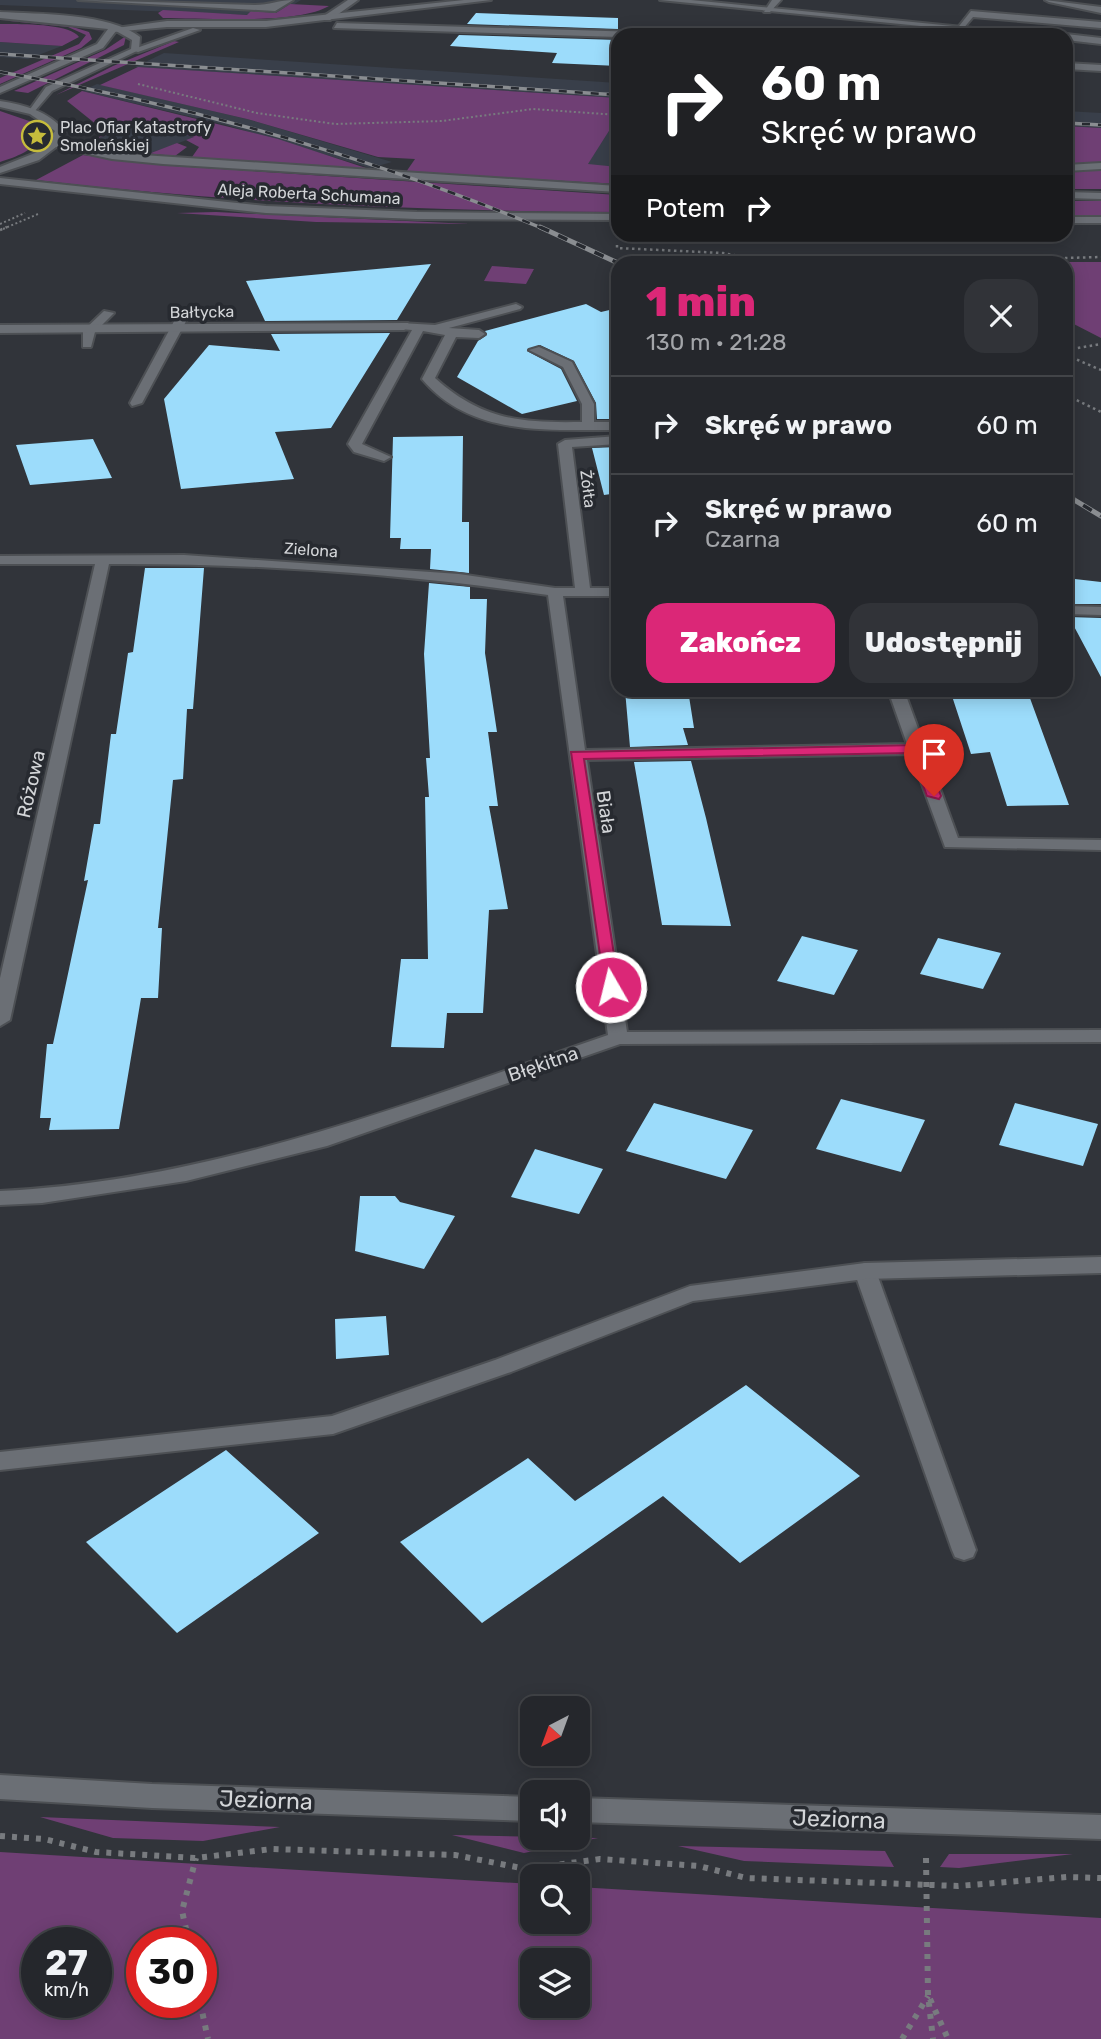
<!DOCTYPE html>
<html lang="pl">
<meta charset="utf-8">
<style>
:root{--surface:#25272c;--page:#313338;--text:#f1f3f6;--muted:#a3a5a9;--line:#424448;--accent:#db2777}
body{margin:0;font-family:Rubik,sans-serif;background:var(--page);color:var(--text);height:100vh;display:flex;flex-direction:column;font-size:26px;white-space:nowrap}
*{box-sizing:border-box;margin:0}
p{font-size:23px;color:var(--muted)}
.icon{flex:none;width:38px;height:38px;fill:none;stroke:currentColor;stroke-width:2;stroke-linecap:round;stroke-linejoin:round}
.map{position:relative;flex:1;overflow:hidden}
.details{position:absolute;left:611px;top:256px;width:462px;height:441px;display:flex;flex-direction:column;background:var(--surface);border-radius:21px;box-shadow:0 4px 18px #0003,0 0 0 2px var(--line)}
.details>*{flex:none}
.guide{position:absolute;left:611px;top:28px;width:462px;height:214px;border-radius:21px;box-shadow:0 4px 18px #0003,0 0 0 2px var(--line);background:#202124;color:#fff;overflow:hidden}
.needle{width:46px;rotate:221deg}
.buttons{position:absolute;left:520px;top:1696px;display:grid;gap:14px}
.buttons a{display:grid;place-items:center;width:70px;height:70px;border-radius:14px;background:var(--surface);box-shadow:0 4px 18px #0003,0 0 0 2px var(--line);font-size:35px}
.speed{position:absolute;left:21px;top:1927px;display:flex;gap:14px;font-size:35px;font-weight:700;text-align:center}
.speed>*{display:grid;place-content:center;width:91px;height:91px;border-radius:50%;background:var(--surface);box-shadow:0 4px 18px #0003,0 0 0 2px var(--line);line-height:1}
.speed small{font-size:18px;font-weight:400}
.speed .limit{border:10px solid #d22;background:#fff;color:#111}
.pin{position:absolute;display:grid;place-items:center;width:60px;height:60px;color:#fff;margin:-72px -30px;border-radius:50% 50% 50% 0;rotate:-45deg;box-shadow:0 0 7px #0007}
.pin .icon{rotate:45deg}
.me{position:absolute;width:77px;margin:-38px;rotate:352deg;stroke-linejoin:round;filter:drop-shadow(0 0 5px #0008)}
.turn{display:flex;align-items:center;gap:24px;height:147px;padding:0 35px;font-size:32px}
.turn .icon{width:91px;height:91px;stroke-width:2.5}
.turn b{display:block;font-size:49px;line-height:60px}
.then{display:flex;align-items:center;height:66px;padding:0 35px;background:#0003;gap:14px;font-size:26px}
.round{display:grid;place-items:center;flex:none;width:74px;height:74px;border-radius:21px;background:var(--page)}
.head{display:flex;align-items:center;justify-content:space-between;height:119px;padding:0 35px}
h1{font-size:42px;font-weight:800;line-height:52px;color:var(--accent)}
.cta{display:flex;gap:14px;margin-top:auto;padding:14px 35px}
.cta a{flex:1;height:80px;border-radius:21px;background:var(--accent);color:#fff;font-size:28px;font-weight:800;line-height:80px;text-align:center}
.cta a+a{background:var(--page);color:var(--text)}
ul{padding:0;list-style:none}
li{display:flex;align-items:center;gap:21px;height:98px;padding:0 35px;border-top:2px solid var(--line)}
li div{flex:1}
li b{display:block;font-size:26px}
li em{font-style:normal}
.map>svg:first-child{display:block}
</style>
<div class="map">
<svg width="1101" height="2039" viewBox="0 0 1101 2039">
<rect width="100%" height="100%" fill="#31343a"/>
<path fill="#393f4a" d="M0,0H301L275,16L0,5Z
M0,42L62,46L28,59L0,57Z
M164,53L618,83V98L135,67Z
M97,84L247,119L392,162L370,168L226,125L82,91Z
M1066,111L1101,113V128L1066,126Z
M142,123L195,137L151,153L98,138Z
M614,123H618V167L587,165Z"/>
<path fill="#6f3f74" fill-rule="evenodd" d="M290,4L329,6C297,25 203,18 163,18L158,13L163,10L247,15L251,11L276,13Z
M0,20L66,25L89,32L92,39L81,48L0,84V78L79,44L86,35L68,27Z
M0,24C17,24 70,23 79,37L62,46L0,42Z
M126,36L124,45L28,93L14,91L105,50Z
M174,41L179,42L56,95L113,66Z
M138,67L618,98V123H614L588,164L618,167V184L406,172L415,159L378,157L247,119L100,85Z
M82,91L278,139L372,170L192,157L199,147L186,140L194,137L142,123L98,138L103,133L102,129L67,101Z
M0,111L32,122L40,133C36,151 15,157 0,162Z
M1066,126L1101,128V164L1066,166Z
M107,140L151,153L177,143L187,147L175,156L104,149Z
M83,155L159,165L618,195V212C423,211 230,203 36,180Z
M1101,169V189H1066V170Z
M1066,201H1101V215H1066Z
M216,212L470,224L316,222L177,213Z
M1063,262H1101V338L1066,320V262Z
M492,266L534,269L526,284L484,281Z
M40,1817L280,1827L203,1841L113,1838Z
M452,1835L598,1838L524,1853Z
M678,1846L885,1851L894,1867L744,1861Z
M0,1852L532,1884V1922H578V1887L1101,1918V2039H0ZM37,1942H96V2002H37ZM142,1942H201V2002H142ZM532,1960H578V2006H532Z
M949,1854H1073L959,1868L940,1867Z"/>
<path fill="#9cdcfb" d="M476,13L618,18V29L467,24Z
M459,35L618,40V66L552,63L557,53L450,46Z
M431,264L397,320L265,321L246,281Z
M586,304L601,312L618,308V419H597L596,403L574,361L540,345L527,351L561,369L577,401L522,414L457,377L478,341L487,335L485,331Z
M390,333L331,428L275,432L294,479L181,489L164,399L209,345L280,351L271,334Z
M463,436L462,522H469V573L430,569L431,549H400L401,538H390L393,437Z
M93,439L112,478L30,485L16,445Z
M618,447V493L604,495L592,448Z
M145,568H204L193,709H187L183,779L173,780L158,928H162L158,998H141L119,1129L49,1130L51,1118H40L47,1044H53L88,880L84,881L94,824H100L111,734H116L128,653L133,652Z
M1066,578L1101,582V604H1066Z
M429,583L470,587V599H487L485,653L497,732H488L498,806H489L508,909L489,910L483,1013H447L444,1048L391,1047L401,959H428L425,797H429L426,758H430L424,654Z
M1069,617L1101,618V677Z
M625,690H688L694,728H683L688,745L630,747Z
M950,690H1027L1069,805L1007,806L990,752L971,754Z
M691,761L706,818L731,926L662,925L634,762Z
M802,936L858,950L834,995L777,981Z
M938,938L1001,953L983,989L920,974Z
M841,1099L925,1120L901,1172L816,1149Z
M654,1103L753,1130L726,1179L626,1151Z
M1015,1103L1098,1124L1083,1166L999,1145Z
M535,1149L603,1169L579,1214L511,1197Z
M360,1196H395L400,1202L455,1216L424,1269L355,1251Z
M386,1316L389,1355L336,1359L335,1319Z
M746,1385L860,1476L740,1563L663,1496L482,1623L400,1542L528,1458L575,1501Z
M226,1450L319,1533L177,1633L86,1542Z"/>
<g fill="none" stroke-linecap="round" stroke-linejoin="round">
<g stroke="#4d5054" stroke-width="4">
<path id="service" d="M78,0L255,5C269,5 280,0 293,0L275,11Z
M348,0H358L330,20H324V16Z
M772,0H781L770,12H764Z
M1045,0L1101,7V13L1049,2Z
M971,11L1101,22V28L973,17L962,30H956Z
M1101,163V169L1066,171V165Z
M516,304L522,307L520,309L449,328L479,330L485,334L479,338L456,337L435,378C482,420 520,423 582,422V404L563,367L529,350L539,347L572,362L594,404V422H618V430C549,429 472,438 422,379L445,335L423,331L362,444L391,457L384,461L354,452L348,444L412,330L400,329V323L435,325Z
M185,309L191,312L142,403L132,406L130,403L179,312Z
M104,311L114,313L95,332L91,347H83V331Z
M865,1263L873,1266L876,1271L976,1550L973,1557L964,1560L955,1557L952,1550L854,1271L857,1266Z"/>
</g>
<g stroke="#4d5054" stroke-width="4">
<path id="minor" d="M464,0H491L266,27H167L113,32L109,29L167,21H266Z
M660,0H691L1043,35H1011Z
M337,23L639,32L643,35L618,37L334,28Z
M193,28L200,30L138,52L131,50Z
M1066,34L1101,38V44L1066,40L1064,35Z
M1066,63L1101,65V71L1066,69Z
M408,323L410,326L404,330L0,333V325Z
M618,436V444L572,447L590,588H618V596H563L585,750L907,744L888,690H904L958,838L1101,840V850L945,847L911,754L587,760L627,1032L1101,1030V1042L620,1044L327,1146L186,1181L42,1203L0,1205V1191C212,1181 410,1103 608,1035L548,595C404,574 255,563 109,564L10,1020L0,1026V978L95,564H0V556L184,555L459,574L555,588H575L558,444L565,440Z
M1066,606L1101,607V615L1066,614Z
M1101,1257V1273L865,1279L693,1301L511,1372L333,1434L0,1470V1452L332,1416L495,1360L690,1286L865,1263Z
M0,1775L152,1784L532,1797V1821L152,1808L0,1799Z
M578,1798L1101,1815V1839L578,1822Z"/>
</g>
<g stroke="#4d5054" stroke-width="4">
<path id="tertiary" d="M0,12C38,14 110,13 140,37L139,50L52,91L34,112H28L46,87L131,49L132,40L116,31L103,48L0,93V87L97,44L108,29L0,18Z"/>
</g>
<g stroke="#4d5054" stroke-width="4">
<path id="secondary" d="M0,101C25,105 48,111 65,131L59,142L112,153L618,186V192L163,164L112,159L56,147L39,160L0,173V167L40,151L55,131L30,114L0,107Z
M0,178L266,206L417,212L618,214V220L417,219L266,213L0,184Z
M1066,192L1101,193V199L1066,198Z
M1066,217H1101V223H1066Z"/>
</g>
<path stroke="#787b7f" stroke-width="2" stroke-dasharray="2 2.5" stroke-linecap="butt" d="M138,84L257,113L335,124L442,121L533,109L618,115
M0,224L25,213
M3,229L38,214"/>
<path stroke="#787b7f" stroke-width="2.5" stroke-dasharray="2.5 3.5" stroke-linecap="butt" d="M0,230L7,227
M617,245V248L723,253L770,262
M927,262L1101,257
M1066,350L1101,344
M1066,355L1101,370
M1066,395L1101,412"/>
<path stroke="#787b7f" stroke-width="6" stroke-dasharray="5 7" stroke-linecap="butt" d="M0,1836L44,1839L96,1852L196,1858L272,1849L455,1855L526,1869L600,1859L699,1866L746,1878L958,1886L1067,1877L1101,1878
M926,1858L928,1995L933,2039
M189,1942L182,1911L196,1858
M930,1999L948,2039
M200,2002L208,2039
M902,2039L928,1996"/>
<use href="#service" fill="#6b6f75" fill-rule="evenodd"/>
<use href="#minor" fill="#6b6f75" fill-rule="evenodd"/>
<use href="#tertiary" fill="#6b6f75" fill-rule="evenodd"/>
<use href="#secondary" fill="#6b6f75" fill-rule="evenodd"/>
<g stroke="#8a8d91" stroke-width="3.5">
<path id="rail-far1" d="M0,54L618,95
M0,72C190,105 366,155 544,229
M1066,123L1101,125"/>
</g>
<g stroke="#8a8d91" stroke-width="5">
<path id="rail" d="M540,227L618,263
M1066,495L1101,516"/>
</g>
<use href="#rail-far1" stroke="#272a30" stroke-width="2.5" stroke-dasharray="8" stroke-linecap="butt"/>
<use href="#rail" stroke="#272a30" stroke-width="3.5" stroke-dasharray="10" stroke-linecap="butt"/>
</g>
<path fill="#db2777" stroke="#8e194d" stroke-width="2" d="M917,745L923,749L941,796L939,799L927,796L911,753L584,759L619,987L616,990H605L571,752Z"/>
<defs>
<g id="sight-ring" transform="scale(1.575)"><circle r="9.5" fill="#272a30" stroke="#c6bc3c" stroke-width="1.5"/><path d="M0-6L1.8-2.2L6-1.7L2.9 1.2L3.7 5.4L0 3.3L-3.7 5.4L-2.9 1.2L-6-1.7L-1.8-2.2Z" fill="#c6bc3c"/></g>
</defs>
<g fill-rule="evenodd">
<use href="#sight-ring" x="37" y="136"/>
</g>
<g text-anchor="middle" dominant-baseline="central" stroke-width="7" stroke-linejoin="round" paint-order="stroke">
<g font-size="16" fill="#d3d5d8" stroke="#272a30" text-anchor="start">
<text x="60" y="127">Plac Ofiar Katastrofy<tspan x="60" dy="18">Smoleńskiej</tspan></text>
</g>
<g font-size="16" fill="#d3d5d8" stroke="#272a30">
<text transform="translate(309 194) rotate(3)">Aleja Roberta Schumana</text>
<text transform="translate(202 312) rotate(-1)">Bałtycka</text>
<text transform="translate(588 489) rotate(83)">Żółta</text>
<text transform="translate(311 550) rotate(4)">Zielona</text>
</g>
<g font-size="19" fill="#d3d5d8" stroke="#272a30">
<text transform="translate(31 784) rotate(-77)">Różowa</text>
<text transform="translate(606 812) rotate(82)">Biała</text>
<text transform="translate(543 1064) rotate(-19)">Błękitna</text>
</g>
<g font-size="23" fill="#d3d5d8" stroke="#272a30">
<text transform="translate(266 1800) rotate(2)">Jeziorna</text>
<text transform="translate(839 1819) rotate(2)">Jeziorna</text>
</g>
</g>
</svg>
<div class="buttons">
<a><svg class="needle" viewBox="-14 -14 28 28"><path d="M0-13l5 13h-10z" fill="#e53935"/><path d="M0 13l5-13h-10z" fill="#a3a5a9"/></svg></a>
<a><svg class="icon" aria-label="sound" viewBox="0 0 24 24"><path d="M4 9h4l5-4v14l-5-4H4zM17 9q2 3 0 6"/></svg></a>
<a><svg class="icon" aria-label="search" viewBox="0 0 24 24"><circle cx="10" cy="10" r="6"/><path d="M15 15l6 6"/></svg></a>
<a><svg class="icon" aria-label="layers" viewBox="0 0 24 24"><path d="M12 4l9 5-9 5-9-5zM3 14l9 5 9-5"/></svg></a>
</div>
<div class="speed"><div>27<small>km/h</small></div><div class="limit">30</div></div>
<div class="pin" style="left:934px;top:796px;background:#d93025"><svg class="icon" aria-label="arrive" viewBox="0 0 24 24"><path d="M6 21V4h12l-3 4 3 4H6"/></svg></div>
<svg class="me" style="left:611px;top:987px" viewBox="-20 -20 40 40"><circle r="17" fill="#db2777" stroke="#fff" stroke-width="3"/><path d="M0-11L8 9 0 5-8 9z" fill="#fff"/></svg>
<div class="guide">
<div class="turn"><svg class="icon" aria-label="right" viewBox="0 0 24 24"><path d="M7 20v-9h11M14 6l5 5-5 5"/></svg><div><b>60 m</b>Skręć w prawo</div></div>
<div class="then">Potem<svg class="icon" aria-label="right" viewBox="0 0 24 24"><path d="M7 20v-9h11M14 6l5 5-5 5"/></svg></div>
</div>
<section class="details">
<div class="head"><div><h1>1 min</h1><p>130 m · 21:28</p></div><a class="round"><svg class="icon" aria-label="close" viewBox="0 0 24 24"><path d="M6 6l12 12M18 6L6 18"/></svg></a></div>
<ul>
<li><svg class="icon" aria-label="right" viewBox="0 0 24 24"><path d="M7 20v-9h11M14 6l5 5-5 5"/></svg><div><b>Skręć w prawo</b></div><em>60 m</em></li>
<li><svg class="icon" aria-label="right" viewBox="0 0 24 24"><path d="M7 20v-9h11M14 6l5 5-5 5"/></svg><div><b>Skręć w prawo</b><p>Czarna</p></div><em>60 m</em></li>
</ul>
<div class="cta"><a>Zakończ</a><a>Udostępnij</a></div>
</section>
</div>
